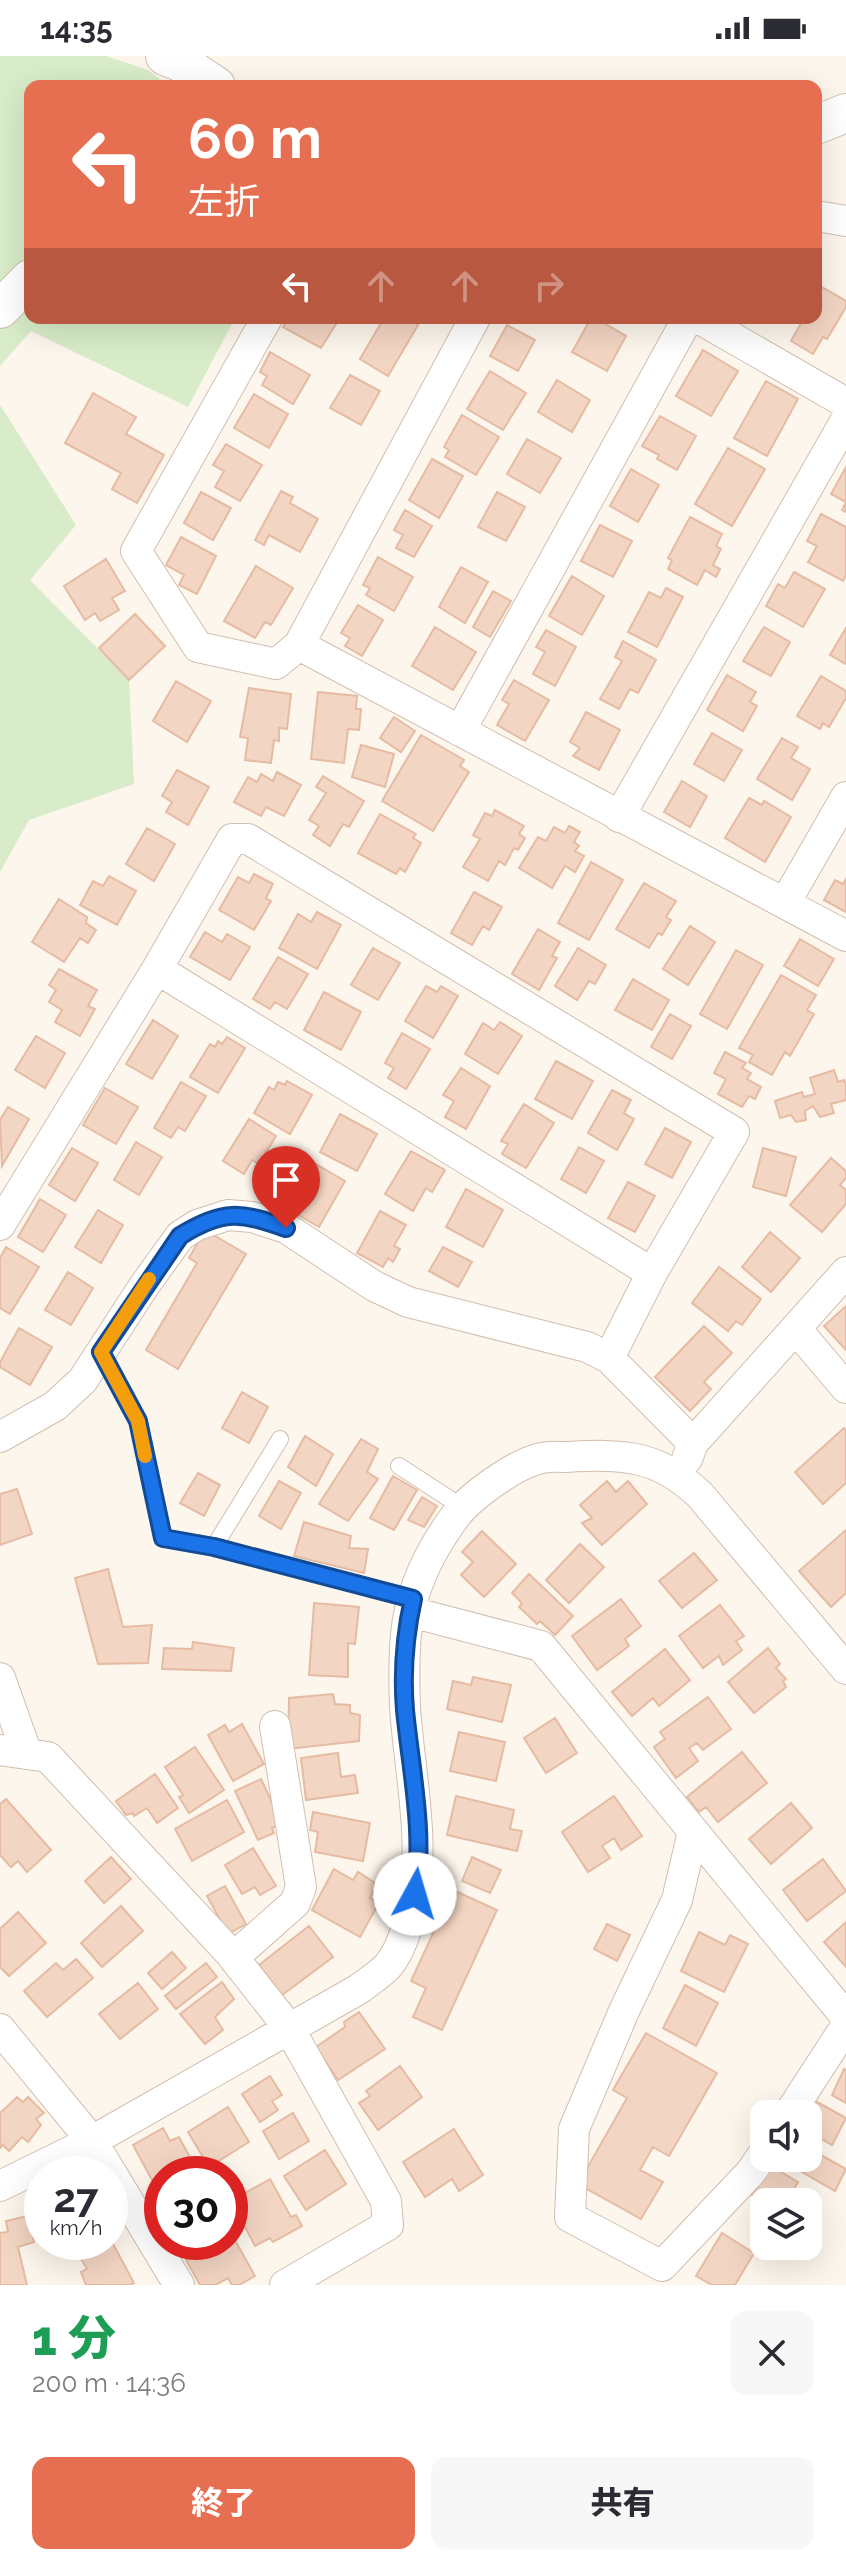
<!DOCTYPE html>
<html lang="ja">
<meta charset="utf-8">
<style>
:root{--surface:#fff;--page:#f7f7f7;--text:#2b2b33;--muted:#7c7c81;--accent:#e76f51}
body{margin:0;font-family:Raleway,"Noto Sans JP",sans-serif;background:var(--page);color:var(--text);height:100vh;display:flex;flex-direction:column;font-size:30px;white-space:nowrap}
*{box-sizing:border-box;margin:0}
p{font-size:26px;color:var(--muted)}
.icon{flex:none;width:44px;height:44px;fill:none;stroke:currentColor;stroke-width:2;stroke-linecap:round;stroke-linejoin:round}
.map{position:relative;height:2229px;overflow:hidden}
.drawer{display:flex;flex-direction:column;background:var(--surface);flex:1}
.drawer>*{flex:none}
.hud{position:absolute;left:24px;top:24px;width:798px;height:244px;border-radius:16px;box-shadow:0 8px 32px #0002;background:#e76f51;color:#fff;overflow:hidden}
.fabs{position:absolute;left:750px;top:2044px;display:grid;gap:16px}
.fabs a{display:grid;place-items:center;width:72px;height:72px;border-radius:16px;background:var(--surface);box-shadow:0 8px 32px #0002;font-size:40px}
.speed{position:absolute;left:24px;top:2100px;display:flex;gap:16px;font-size:40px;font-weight:700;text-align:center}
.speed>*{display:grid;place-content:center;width:104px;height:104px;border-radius:50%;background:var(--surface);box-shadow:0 8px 32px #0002;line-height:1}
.speed small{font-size:20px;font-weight:400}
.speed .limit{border:12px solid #d22;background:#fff;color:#111}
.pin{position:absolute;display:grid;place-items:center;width:68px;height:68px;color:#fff;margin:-82px -34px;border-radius:50% 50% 50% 0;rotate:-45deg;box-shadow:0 0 8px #0007}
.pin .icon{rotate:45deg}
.me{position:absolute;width:88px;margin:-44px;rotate:6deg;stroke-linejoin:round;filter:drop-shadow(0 0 6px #0008)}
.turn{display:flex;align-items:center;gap:28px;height:168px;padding:0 32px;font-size:36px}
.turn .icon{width:104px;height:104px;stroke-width:2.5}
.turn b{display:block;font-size:56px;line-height:68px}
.lanes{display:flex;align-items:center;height:76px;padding:0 32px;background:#0003;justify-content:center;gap:40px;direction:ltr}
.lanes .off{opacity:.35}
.round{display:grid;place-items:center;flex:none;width:84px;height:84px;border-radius:16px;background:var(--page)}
.overview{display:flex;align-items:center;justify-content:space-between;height:136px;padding:0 32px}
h1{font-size:48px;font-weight:800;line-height:60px;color:#1e9e55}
.primary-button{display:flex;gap:16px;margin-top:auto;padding:16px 32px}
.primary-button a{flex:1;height:92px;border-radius:16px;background:var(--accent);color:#fff;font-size:32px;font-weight:800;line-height:92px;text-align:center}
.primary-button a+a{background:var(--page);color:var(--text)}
.status{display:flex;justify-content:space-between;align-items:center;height:56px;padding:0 40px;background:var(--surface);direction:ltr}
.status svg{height:22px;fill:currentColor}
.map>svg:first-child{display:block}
</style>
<div class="status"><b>14:35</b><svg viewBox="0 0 49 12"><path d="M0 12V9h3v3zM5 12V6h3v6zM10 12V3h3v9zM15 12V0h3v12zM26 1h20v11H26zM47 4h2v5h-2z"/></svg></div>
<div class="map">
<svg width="846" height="2229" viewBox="0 0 846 2229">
<rect width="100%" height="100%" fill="#fdf6ec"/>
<path fill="#d8ecc9" d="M0,0H106L148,14L168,30H30V262H235L188,351L31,275L0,310Z
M0,349L76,469L30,524L129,624L134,728L29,764L0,816Z"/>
<path fill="#f3d5c3" stroke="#e6bba3" stroke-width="2" d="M822,231L846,245V251L827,283L823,281L813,298L791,285L804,262H816V241Z
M288,262H332L338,265L321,292L283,271Z
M384,262H406L418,269L388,320L360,303Z
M591,262H595L626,280L607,315L572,296Z
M507,269L535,284L518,315L490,300Z
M703,294L738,315L711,360L676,340Z
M270,296L310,319L293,348L262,329L267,320L260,316Z
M490,315L526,337L503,374L467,353Z
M350,319L380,335L361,369L330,352Z
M557,324L590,344L572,376L538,356Z
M766,325L798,343L767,400L734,382Z
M93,337L136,361L126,378L164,399L137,447L112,433L121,417L65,387Z
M254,338L288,358L269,392L234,372Z
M462,359L499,381L476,419L445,401L449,394L444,391Z
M660,360L696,380L677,414L657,403L659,399L642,390Z
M527,383L561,402L540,437L507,418Z
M226,388L262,409L240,445L215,431L224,415L213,409Z
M728,392L765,413L732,470L695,448Z
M432,403L463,420L439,462L409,444Z
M846,411V456L842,454L846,446L831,438Z
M631,413L659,429L638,466L610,450Z
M281,435L293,441L290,447L318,463L300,496L269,479L264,489L255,484Z
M201,436L231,452L213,484L184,467Z
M497,436L525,451L506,485L478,471Z
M405,454L432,470L414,501L396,492L403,479L394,474Z
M821,458L846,471V519L843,525L808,506L817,490L807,485Z
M690,461L722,478L716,490L721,493L713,509L720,513L716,521L705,514L697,529L668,513L672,504L668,502Z
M600,469L632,485L613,521L581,505Z
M181,481L216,500L197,538L179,529L184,519L166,509Z
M378,501L413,521L394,555L366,539L370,532L363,529Z
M106,503L125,535L112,542L119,554L100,565L95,557L85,564L64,530Z
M256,510L293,532L271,569L265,566L255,582L224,565Z
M461,511L488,526L465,567L439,551Z
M794,516L825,533L803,571L766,550L778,528L785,532Z
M572,520L604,540L582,579L549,560Z
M666,532L683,541L657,591L628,576L649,536L661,542Z
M493,535L511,545L490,581L473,571Z
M358,549L383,564L362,600L345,590L350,582L341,577Z
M135,558L165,590L129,624L99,592Z
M435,571L476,596L453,634L412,610Z
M764,571L790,586L771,620L743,605Z
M846,572V608L830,599Z
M546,574L576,591L555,630L533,618L545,596L536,591Z
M623,585L656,604L638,637L630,633L619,653L600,643L622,605L615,601Z
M727,619L756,636L750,646L757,650L743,675L707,654Z
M821,620L846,635V642L829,671L823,667L820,673L797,660Z
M514,624L549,644L525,685L497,669L509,648L502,644Z
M176,625L211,645L187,686L153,665Z
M249,632L291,638L287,673L279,672V685L274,684L271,707L245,704L248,682L240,681Z
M318,636L357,640L356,653H361L359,674L348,673L344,707L311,703Z
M586,656L620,674L599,714L573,700L580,692L570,686Z
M394,661L415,675L401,696L380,682Z
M712,677L742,694L724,725L694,708Z
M421,679L464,704L460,710L469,716L433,775L382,745Z
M782,682L798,691L791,702L810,713L792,744L757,723Z
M361,689L394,698L385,731L352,721Z
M177,714L209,731L188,769L166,756L172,746L162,740Z
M277,716L301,729L284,760L266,751L261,760L234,746L248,721L257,726L261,718L273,725Z
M323,720L364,745L349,771L343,768L330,790L313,779L319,770L309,764L326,737L316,731Z
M682,725L707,740L690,771L664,756Z
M749,742L762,749L764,745L791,761L765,806L725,782Z
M495,754L524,770L519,778L525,782L518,794L514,792L505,809L499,805L488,825L463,811L480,783L473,779L485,757L492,760Z
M380,758L416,778L413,782L421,787L405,816L400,812L396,818L358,797Z
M569,770L580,776L574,786L579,790L575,795L584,800L575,816L565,810L552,832L519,812L538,781L546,785L554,771L565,777Z
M147,772L175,788L154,825L126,808Z
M591,806L623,824L589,884L558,867Z
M254,818L273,828L266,842L271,845L254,874L219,854L238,821L249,827Z
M109,820L136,835L117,869L80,849L93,825L103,830Z
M846,823V856L824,844L835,824L843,828Z
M644,827L676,845L666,861L671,864L662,879L658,877L649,892L616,873Z
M474,836L502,851L489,874L483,870L472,889L451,877Z
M59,843L87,861L86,867L96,874L88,887L80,882L64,906L32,886Z
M317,856L341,869L317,913L279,892L298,858L311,866Z
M690,870L715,886L688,929L663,913Z
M538,873L560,886L552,900L557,902L539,934L512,918Z
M205,876L222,886L227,878L250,891L230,924L190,901Z
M800,883L834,903L818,930L784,910Z
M373,892L400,907L378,944L351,929Z
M578,892L606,909L595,928L589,925L577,944L555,930Z
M736,894L763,909L727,973L700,958Z
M278,901L308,918L287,953L275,946L270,953L253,943Z
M59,913L97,934L88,950L95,953L80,980L55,966L62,954L49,946L56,934L49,929Z
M781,919L816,939L807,954L814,958L790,1000L785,996L772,1019L749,1006L753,999L739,992Z
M633,923L669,944L652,974L615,954Z
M426,930L437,936L441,930L458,940L433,982L405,965Z
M324,936L361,956L341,994L304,974Z
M670,958L691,970L672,1003L651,991Z
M153,964L178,980L152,1023L126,1008Z
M500,966L522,980L498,1018L465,998L483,967L494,974Z
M402,977L430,993L406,1033L388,1022L394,1012L385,1007Z
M36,980L65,997L45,1032L15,1014Z
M227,981L245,992L218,1037L190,1021L210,988L215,991L218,985L222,988Z
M725,996L746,1007L742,1012L751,1017L747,1023L761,1031L755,1043L749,1040L742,1051L718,1038L726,1023L714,1017Z
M556,1005L593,1025L572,1063L535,1043Z
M461,1012L490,1030L466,1073L445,1061L454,1045L443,1039Z
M834,1014L838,1026L844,1024L846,1028V1044L831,1048L834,1057L820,1061L813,1050L805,1055L806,1064L796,1066L791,1059L780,1062L775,1045L802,1036L804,1041L815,1038L810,1022Z
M287,1025L312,1039L290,1078L254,1057L269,1031L274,1034L278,1026L285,1029Z
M181,1026L206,1040L185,1075L178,1071L171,1082L154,1072Z
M105,1032L138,1051L116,1088L83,1069Z
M612,1034L631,1044L624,1057L634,1063L617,1094L588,1077Z
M524,1048L554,1067L526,1112L502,1098L508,1088L501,1085Z
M8,1051L29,1063L2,1110L0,1064Z
M340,1058L377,1078L357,1115L320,1096Z
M249,1063L276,1080L259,1108L252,1104L244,1118L223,1105Z
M665,1072L691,1086L672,1122L645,1108Z
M136,1086L162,1101L139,1139L114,1124Z
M579,1091L604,1105L586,1137L561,1123Z
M72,1092L98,1107L75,1145L49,1129Z
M763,1092L796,1101L786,1140L753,1131Z
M411,1095L445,1114L432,1136L426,1132L413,1155L385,1138Z
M831,1102L846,1115V1122L840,1129L846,1134V1148L822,1176L790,1149Z
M309,1104L345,1125L319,1171L293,1156L298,1147L288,1141Z
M628,1126L655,1140L635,1176L608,1162Z
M466,1133L503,1154L483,1191L446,1171Z
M40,1143L66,1159L43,1196L18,1181Z
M98,1154L123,1169L101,1207L75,1191Z
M380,1155L406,1169L394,1190L400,1193L393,1206L388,1202L383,1211L357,1197Z
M205,1174L246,1198L178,1313L146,1294L197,1207L189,1202Z
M770,1176L800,1202L771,1236L742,1211Z
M6,1191L39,1211L10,1258L0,1252V1202Z
M443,1191L472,1206L458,1231L429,1215Z
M719,1211L761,1243L742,1269L736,1265L728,1275L692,1247Z
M68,1216L93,1232L71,1269L45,1254Z
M846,1250V1294L824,1270Z
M704,1270L732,1297L704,1326L711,1333L690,1355L655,1321Z
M19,1272L52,1291L30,1329L0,1311V1306Z
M242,1336L268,1351L249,1387L222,1372Z
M844,1372L846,1375V1427L823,1448L795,1416Z
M305,1380L333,1398L316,1430L288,1411Z
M361,1383L378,1393L367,1416L378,1423L348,1465L319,1448Z
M198,1417L220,1429L204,1460L180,1447Z
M393,1420L417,1434L394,1474L370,1462Z
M279,1425L301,1437L281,1473L259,1460Z
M607,1425L616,1436L628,1425L647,1448L602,1489L582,1467L592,1462L580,1449Z
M17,1433L32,1478L0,1489V1438Z
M422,1441L437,1450L424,1471L408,1464Z
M304,1466L351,1480L349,1492L368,1493L364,1517L294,1500Z
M846,1474V1537L831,1551L799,1515Z
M482,1475L516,1508L484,1541L461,1519L473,1506L462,1496Z
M580,1488L604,1511L569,1547L546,1524Z
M694,1497L717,1524L682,1552L659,1525Z
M108,1513L123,1571L152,1569L148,1607L98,1608L75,1522Z
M529,1518L573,1560L555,1579L540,1565L537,1568L519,1551L522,1547L512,1537Z
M621,1543L641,1570L625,1583L629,1590L597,1614L572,1580Z
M314,1547L359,1551L355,1588L348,1587V1621L309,1619Z
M720,1549L744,1580L736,1585L742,1594L723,1609L719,1600L703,1612L679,1580Z
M193,1586L234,1592L231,1615L162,1613L164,1592L192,1593Z
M768,1592L780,1608L776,1612L786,1623L783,1625L786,1631L754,1657L728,1626Z
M665,1593L690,1624L659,1650L653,1642L632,1660L612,1636Z
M473,1621L511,1629L502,1666L447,1653L453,1625L471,1629Z
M333,1638L335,1648L350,1649V1657L360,1659L359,1685L288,1693L289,1642Z
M708,1641L731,1673L703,1694L697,1687L689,1692L698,1705L676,1722L654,1691L665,1683L660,1676Z
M555,1662L577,1697L546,1717L524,1682Z
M242,1668L264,1708L233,1725L208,1679L225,1669L229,1676Z
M459,1676L505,1686L496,1725L450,1715Z
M195,1691L224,1734L189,1757L179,1741L183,1739L165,1711Z
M742,1696L767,1727L718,1766L706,1751L699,1756L687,1741Z
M338,1697L341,1721L355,1719L358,1737L306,1744L301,1702Z
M155,1718L178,1752L157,1767L147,1752L134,1760L133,1757L126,1759L116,1745Z
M261,1723L282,1768L272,1772L274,1777L258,1784L235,1735Z
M456,1740L514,1754L510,1773L522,1775L517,1795L447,1779Z
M614,1740L642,1780L621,1794L614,1782L602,1790L610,1802L588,1816L562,1776Z
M6,1743L51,1794L27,1816L18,1805L11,1811L0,1799V1748Z
M227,1744L244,1776L192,1805L175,1773Z
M791,1747L812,1772L771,1808L749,1783Z
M313,1756L370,1767L363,1805L315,1796L318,1776L310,1774Z
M253,1792L276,1830L260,1839L255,1831L242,1838L225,1809Z
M111,1801L131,1823L104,1847L85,1825Z
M472,1801L501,1814L490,1837L462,1825Z
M823,1803L846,1835L807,1865L783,1834Z
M334,1813L353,1824L358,1816L377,1828L370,1842L379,1847L360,1881L312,1854Z
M225,1830L246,1868L228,1878L207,1840Z
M453,1834L497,1854L442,1974L413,1961L426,1932L411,1925Z
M121,1850L143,1875L102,1911L81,1887Z
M18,1856L46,1887L9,1920L0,1911V1873Z
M846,1866V1911L824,1886Z
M607,1868L630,1879L617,1905L594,1893Z
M309,1870L333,1901L282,1939L259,1909Z
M699,1876L725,1889L730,1879L748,1888L724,1936L681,1915Z
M172,1896L186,1912L162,1933L148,1917Z
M76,1903L93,1922L47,1961L24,1935L56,1907L63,1914Z
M206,1907L217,1921L176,1953L165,1940Z
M222,1926L234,1943L215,1961L223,1974L205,1988L180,1958Z
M138,1927L158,1953L120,1983L99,1958Z
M685,1929L718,1947L696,1990L663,1972Z
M359,1956L385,1993L338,2024L316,1991L345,1971L344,1966Z
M646,1977L717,2017L669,2100L653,2091L640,2114L663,2126L641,2163L578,2128L627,2042L613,2034Z
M400,2010L422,2041L378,2074L359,2047L370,2040L366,2035Z
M844,2013L846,2014V2047L832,2039Z
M270,2020L282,2039L272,2045L278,2054L260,2066L242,2038Z
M17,2041L23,2046L28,2041L44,2057L36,2063L41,2069L28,2086L22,2081L9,2095L3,2089L0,2092V2057Z
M817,2046L846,2062L832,2089L808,2075V2061Z
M228,2051L249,2086L209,2111L188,2076Z
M293,2057L309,2085L279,2103L263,2075Z
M163,2072L170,2085L179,2081L199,2118H162L160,2139L133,2089Z
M454,2073L483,2119L459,2135L452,2123L425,2141L403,2106Z
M808,2092L846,2113L835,2135L795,2112L801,2102H808Z
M325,2094L346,2128L306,2154L284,2120Z
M771,2110L798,2126L786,2146H764L752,2139Z
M270,2123L291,2161L296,2159L302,2170L273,2186L270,2182L255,2190L231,2145Z
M28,2160L34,2186L18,2191L27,2229H0V2177L8,2176L6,2165Z
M722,2177L754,2197L735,2229H712L696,2220Z
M232,2179L255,2220L239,2229H232L228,2222L215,2229H200L186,2204L219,2186H230Z
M112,2186L134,2227L130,2229H86L81,2216L87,2213L81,2203Z"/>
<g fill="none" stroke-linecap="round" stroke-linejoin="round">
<g stroke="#d1beb0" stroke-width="18">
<path id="service" d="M101,1296L138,1365L163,1482L214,1491L413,1543
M399,1410L462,1451
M214,1491L280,1383"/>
</g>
<g stroke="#d1beb0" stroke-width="32">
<path id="minor" d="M816,160L846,165
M267,262L136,495L198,591L276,608L299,589L475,262
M698,262L846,347
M299,589L846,880
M460,675L688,262
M619,761L846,364
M785,847L846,741
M157,913L652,1217
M0,1169L157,913L232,783H248L734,1076L652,1217L609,1302
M797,1274L846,1332
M0,1381L55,1350L83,1324L144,1230L180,1180L197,1169L228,1159L252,1161L286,1172L374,1230L408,1246L587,1291L609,1302L693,1387
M687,1403L693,1387L846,1216
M411,1556L541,1590L846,1961
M0,1622L27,1698
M0,1694L48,1701L229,1896L289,1972L386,2145L388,2169L285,2229
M693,1776L677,1844L624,1955L574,2073L570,2161L662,2210L751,2116L764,2097
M234,1901L295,1847L301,1831L275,1670
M0,1973L92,2085L179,2229
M789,2058L846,1970
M0,2130L92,2085L359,1933C368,1926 379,1919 387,1911C396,1901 403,1885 406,1873C430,1799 410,1726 405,1651C404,1627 404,1602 406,1578C410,1536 429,1496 454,1462C469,1441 516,1407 542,1402C550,1400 559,1401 566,1401C623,1398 657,1398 700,1439L846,1613"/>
</g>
<g stroke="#d1beb0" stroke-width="40">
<path id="tertiary" d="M165,0L180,6L216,30
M816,69L846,57
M0,253L30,223"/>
</g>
<use href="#service" stroke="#fff" stroke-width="16"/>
<use href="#minor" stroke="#fff" stroke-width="30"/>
<use href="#tertiary" stroke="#fff" stroke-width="38"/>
</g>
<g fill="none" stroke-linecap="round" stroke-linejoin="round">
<g stroke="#114b97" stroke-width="20">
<path id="route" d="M286,1172C241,1156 223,1153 180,1180L101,1296L138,1365L163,1482L214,1491L413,1543C405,1579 402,1617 405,1654C411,1715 425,1777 415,1838"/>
</g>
<use href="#route" stroke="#1a73e8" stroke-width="14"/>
<path stroke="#f59e0b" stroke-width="14" d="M145,1400L138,1365L101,1296L149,1223"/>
</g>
</svg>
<div class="fabs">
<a><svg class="icon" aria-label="sound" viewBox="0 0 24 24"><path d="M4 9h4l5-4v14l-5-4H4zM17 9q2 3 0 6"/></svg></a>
<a><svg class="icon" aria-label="layers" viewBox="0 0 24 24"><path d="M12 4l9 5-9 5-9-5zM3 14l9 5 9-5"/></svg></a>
</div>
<div class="speed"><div>27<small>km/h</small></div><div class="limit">30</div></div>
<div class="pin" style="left:286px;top:1172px;background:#d93025"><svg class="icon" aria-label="arrive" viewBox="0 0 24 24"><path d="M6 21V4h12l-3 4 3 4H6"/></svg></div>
<svg class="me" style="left:415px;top:1838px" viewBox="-20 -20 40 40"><circle r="19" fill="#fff"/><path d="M0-13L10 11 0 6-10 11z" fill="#1a73e8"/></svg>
<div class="hud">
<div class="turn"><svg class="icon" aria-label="left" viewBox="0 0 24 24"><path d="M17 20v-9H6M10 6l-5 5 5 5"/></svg><div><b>60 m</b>左折</div></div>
<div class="lanes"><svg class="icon" aria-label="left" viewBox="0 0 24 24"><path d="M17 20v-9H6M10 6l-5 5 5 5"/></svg><svg class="icon off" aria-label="ahead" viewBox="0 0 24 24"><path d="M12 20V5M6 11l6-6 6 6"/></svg><svg class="icon off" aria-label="ahead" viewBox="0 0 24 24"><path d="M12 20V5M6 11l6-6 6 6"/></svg><svg class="icon off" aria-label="right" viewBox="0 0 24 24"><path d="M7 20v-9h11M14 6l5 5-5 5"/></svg></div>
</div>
</div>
<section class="drawer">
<div class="overview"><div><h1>1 分</h1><p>200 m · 14:36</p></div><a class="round"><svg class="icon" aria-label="close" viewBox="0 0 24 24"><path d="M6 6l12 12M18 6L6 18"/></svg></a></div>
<div class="primary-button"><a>終了</a><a>共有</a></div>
</section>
